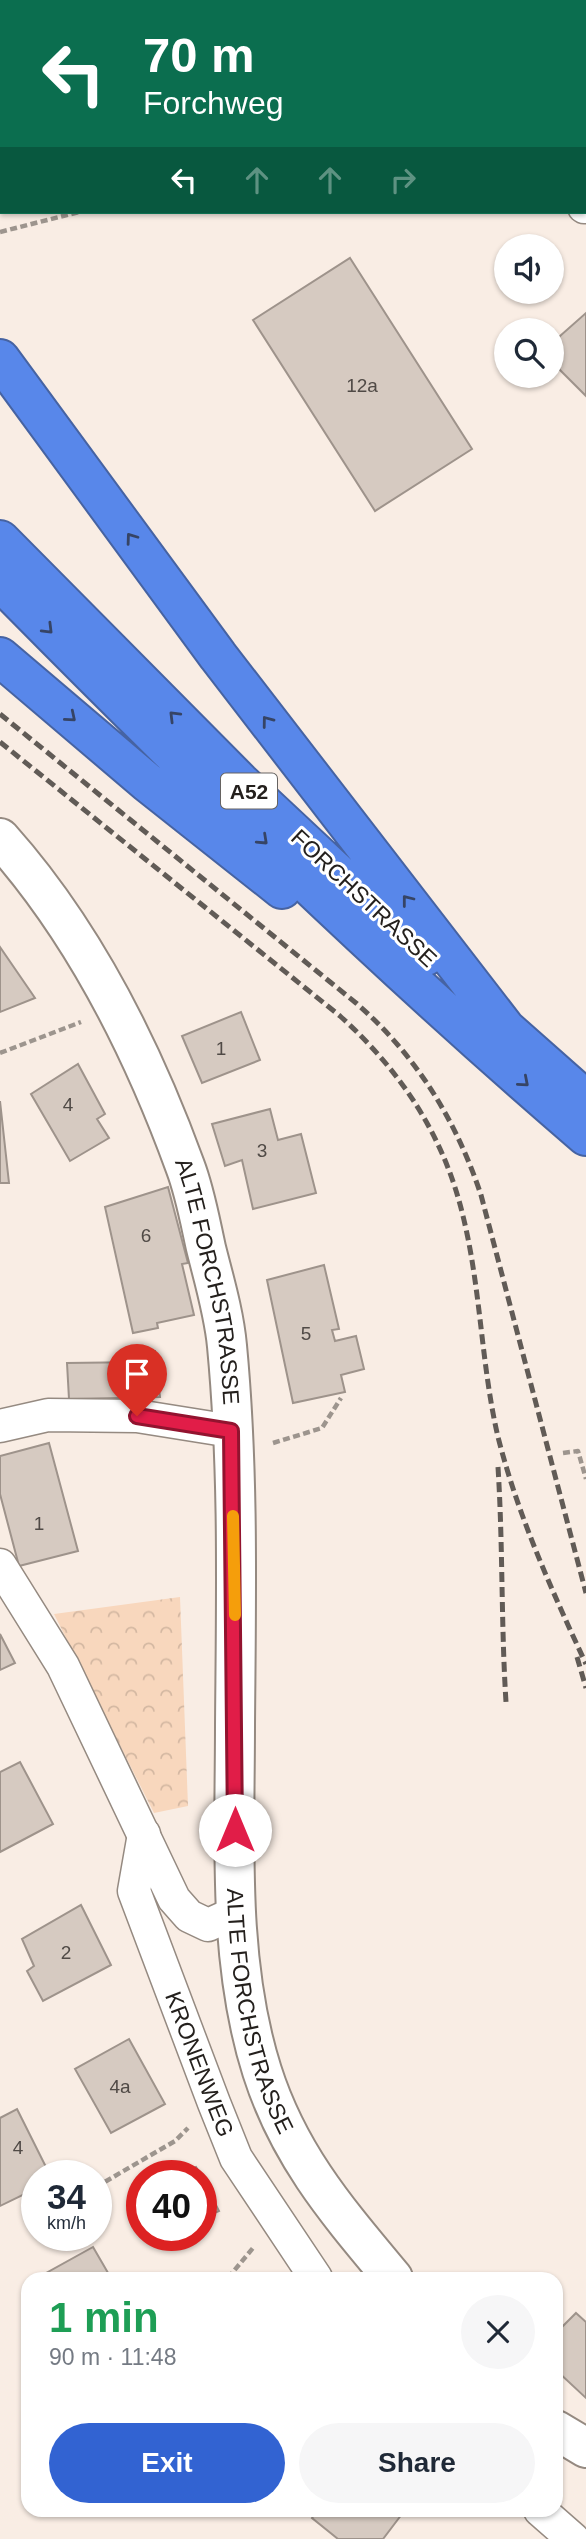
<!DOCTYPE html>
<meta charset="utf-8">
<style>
:root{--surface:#fff;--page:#f6f6f7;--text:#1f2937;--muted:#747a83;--accent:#3263d2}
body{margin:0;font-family:Helvetica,sans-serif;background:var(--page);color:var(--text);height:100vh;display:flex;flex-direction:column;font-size:26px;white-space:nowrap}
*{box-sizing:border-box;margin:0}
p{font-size:23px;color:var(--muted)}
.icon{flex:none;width:38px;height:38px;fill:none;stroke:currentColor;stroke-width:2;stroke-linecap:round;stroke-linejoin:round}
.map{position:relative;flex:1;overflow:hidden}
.details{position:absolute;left:21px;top:2272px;width:542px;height:245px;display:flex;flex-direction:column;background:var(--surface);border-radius:21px;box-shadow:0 2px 5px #0004}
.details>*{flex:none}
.hud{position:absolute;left:0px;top:0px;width:586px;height:214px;box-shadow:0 2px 5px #0004;background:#0b6e4f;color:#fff;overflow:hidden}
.tools{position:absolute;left:494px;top:234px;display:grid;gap:14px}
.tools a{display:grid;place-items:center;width:70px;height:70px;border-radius:50%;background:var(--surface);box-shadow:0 2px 5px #0004;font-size:35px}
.speed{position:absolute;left:21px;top:2160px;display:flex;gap:14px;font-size:35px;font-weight:700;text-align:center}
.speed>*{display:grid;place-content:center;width:91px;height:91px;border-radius:50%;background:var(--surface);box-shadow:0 2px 5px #0004;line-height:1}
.speed small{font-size:18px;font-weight:400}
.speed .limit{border:10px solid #d22;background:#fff;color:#111}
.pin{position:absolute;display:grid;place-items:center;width:60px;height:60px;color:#fff;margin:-72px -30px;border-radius:50% 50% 50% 0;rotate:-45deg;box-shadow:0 0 7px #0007}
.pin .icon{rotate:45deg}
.me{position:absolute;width:77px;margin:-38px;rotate:0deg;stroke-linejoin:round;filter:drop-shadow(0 0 5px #0008)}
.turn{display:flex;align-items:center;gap:24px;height:147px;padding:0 28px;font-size:32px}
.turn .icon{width:91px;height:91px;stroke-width:2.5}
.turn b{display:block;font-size:49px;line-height:60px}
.lanes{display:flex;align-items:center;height:66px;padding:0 28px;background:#0003;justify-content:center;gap:35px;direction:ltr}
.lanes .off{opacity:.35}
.round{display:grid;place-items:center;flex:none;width:74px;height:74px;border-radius:37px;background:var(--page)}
.summary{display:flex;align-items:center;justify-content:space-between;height:119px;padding:0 28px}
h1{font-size:42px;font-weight:800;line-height:52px;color:#1e9e55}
.button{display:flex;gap:14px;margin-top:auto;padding:14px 28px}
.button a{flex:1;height:80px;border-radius:42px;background:var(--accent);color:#fff;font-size:28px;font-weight:800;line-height:80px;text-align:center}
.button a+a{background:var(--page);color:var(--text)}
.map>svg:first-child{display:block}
</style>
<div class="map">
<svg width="586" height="2539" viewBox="0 0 586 2539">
<defs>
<pattern id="park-crowns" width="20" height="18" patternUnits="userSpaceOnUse" patternTransform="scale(1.75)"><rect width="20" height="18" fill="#f8d7bd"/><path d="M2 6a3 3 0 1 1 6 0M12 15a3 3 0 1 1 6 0" fill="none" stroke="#d4b8a2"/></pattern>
</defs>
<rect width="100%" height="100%" fill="#f9ede4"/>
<path fill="url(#park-crowns)" d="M180,1597L188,1806L154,1813L54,1614Z"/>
<path fill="#d6cac1" stroke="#9e938b" stroke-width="2" d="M350,258L472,449L375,511L253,320Z
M586,313V396L551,361V344Z
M0,947L35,998L0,1012Z
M241,1012L260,1060L202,1083L182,1036Z
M78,1064L105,1114L97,1119L109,1138L70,1161L31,1094Z
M0,1101L9,1183H0Z
M270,1109L278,1140L301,1134L316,1193L253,1209L242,1160L225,1166L212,1124Z
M168,1187L188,1263L182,1264L194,1315L157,1323L158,1328L133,1333L105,1207Z
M324,1265L339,1329L332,1330L335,1341L356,1336L364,1369L341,1375L345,1392L293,1403L267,1280Z
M144,1351H155L160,1397L69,1399L67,1363L144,1362Z
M49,1443L78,1551L19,1566L0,1494V1456Z
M0,1634L15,1663L0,1670Z
M20,1762L53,1824L0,1852V1772Z
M81,1905L111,1965L43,2001L27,1971L34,1966L22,1939Z
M129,2039L165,2104L111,2133L75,2069Z
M17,2109L50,2175H37V2188L0,2206V2118Z
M196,2167L201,2175H179Z
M201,2176L219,2211L201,2219Z
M93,2247L111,2278H40L39,2277Z
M576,2313L586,2322V2398L556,2370V2333Z
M318,2510H397L402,2514L383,2539H338L312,2518Z"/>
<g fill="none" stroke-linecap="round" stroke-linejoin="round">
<g stroke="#958a81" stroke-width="35">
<g id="street">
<path d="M459,0V2"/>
<path d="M584,207H586"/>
<path d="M0,1426L48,1415L137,1416L231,1431"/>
<path d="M0,1565L63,1666L174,1899L189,1916L208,1925L237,1912"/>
<path id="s1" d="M144,1834L134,1891L214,2103L236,2158L316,2278"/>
<path d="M540,2510L573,2539"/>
</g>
</g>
<g stroke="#958a81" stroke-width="42">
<g id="secondary">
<path id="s2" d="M0,838C84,932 142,1048 185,1166C195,1192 200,1221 206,1248C214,1280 224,1313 227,1346C239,1472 236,1600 235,1725C235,1839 227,1961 262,2071C289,2156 338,2212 393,2278"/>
<path d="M556,2430L586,2448"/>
</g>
</g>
<g stroke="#4663a2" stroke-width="42">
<path id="highway" d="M0,359L218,656L508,1032
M0,540L240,782L426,956
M0,581C188,772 382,961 586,1136
M0,657L147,782L282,889
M491,1016L586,1100"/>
</g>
<path stroke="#9d958e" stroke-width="4.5" stroke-dasharray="7 3.5" stroke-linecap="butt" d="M0,232L79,212
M0,1053L81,1022
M273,1443L322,1428L341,1398
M563,1453L578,1451L586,1479
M96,2187L175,2141L188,2128
M228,2278L253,2248"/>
<use href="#street" stroke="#fff" stroke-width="32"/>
<use href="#secondary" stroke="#fff" stroke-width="38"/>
<use href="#highway" stroke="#5887ea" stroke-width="38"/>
<path stroke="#615b56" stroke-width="5" stroke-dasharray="10 5" stroke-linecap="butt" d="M0,714L356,1003C416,1055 456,1120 481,1195L586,1593
M0,742L340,1016C401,1071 444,1136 463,1216C481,1289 481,1364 498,1437C518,1516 552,1591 586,1664
M498,1467C503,1546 501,1624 506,1702
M577,1657L586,1688"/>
</g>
<defs><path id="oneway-chevron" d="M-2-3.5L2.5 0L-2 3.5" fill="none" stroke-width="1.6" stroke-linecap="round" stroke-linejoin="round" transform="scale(1.75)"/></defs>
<g stroke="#364465">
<use href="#oneway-chevron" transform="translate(131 538) rotate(-126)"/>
<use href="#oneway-chevron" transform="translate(48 629) rotate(45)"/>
<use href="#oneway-chevron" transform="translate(174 716) rotate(-135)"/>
<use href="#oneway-chevron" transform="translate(71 717) rotate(40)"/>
<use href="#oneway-chevron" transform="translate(267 721) rotate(-127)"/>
<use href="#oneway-chevron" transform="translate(263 840) rotate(43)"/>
<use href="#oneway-chevron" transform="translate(407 900) rotate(-128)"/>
<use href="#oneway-chevron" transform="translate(524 1082) rotate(41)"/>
</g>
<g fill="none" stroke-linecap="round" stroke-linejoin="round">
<g stroke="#92132f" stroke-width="18">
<path id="route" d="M137,1416L231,1431L235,1830"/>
</g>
<use href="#route" stroke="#e11d48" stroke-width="12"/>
<path stroke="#f59e0b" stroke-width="12" d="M233,1516L235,1615"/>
</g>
<g text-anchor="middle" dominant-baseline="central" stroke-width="6" stroke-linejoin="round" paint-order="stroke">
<g font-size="19" fill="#504a46">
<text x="362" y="385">12a</text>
<text x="221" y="1048">1</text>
<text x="68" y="1104">4</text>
<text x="262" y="1150">3</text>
<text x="146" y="1235">6</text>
<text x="306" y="1333">5</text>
<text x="39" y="1523">1</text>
<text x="66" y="1952">2</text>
<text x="120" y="2086">4a</text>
<text x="18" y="2147">4</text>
</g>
<rect fill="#fff" stroke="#666361" stroke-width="2" x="221" y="773.5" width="56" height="35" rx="5"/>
<g font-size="21" font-weight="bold" fill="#24201d">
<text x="249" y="791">A52</text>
</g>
<g font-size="23" fill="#24201d" stroke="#fff">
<text transform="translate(364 898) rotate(43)">FORCHSTRASSE</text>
<text stroke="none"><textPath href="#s2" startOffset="497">ALTE FORCHSTRASSE</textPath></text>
<text stroke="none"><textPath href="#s2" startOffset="1232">ALTE FORCHSTRASSE</textPath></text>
<text stroke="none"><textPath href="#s1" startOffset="243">KRONENWEG</textPath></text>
</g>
</g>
</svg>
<div class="tools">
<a><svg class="icon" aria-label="sound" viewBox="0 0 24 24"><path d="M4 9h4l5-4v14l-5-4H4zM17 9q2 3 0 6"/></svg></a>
<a><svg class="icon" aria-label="search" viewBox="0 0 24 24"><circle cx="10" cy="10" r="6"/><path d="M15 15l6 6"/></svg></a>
</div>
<div class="speed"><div>34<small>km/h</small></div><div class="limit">40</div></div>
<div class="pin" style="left:137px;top:1416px;background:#d93025"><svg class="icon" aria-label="arrive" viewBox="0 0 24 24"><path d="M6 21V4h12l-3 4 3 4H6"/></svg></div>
<svg class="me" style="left:235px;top:1830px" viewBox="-20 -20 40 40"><circle r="19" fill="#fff"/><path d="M0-13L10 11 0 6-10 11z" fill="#e11d48"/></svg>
<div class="hud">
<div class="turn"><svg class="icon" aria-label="left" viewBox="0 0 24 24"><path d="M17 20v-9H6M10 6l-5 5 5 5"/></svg><div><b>70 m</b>Forchweg</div></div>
<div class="lanes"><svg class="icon" aria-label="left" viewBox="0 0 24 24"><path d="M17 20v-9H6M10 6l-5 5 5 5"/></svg><svg class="icon off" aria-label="ahead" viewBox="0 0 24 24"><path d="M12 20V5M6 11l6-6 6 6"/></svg><svg class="icon off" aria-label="ahead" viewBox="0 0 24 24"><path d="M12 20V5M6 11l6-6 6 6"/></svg><svg class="icon off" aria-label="right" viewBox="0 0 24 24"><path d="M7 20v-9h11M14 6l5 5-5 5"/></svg></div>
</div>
<section class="details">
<div class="summary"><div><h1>1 min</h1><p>90 m · 11:48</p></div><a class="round"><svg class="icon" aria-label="close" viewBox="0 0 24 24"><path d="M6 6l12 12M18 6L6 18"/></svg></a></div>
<div class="button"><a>Exit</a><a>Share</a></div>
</section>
</div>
